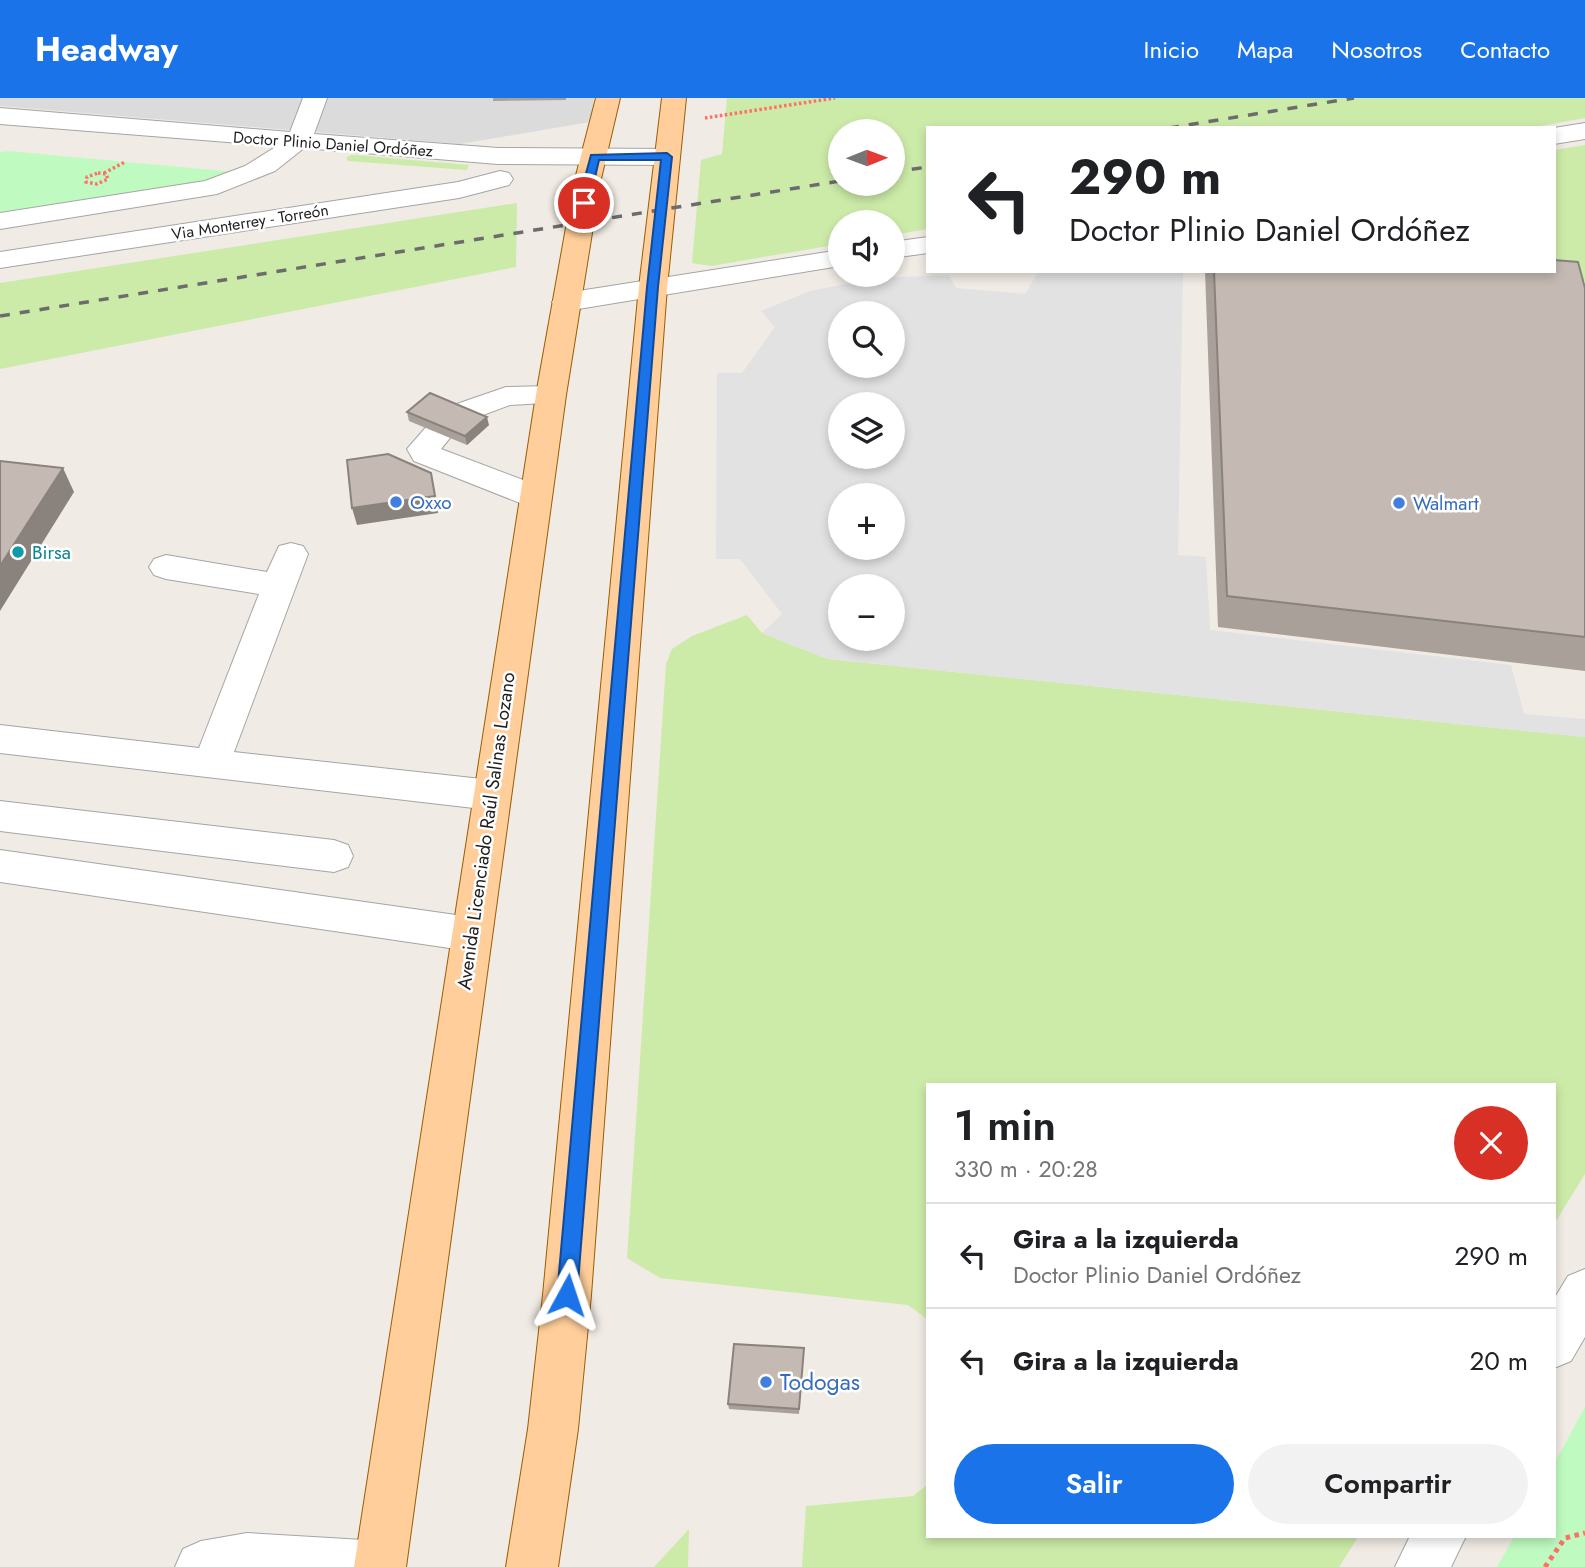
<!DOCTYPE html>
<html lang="es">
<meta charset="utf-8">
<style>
:root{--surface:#fff;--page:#f2f2f2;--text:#202124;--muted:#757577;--line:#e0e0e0;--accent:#1a73e8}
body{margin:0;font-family:Jost,sans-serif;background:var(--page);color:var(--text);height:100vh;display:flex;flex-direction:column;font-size:26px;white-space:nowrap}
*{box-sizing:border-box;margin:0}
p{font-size:23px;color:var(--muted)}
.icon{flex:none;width:38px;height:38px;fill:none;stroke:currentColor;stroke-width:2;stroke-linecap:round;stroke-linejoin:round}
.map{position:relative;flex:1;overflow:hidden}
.drawer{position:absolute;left:926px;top:985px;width:630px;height:455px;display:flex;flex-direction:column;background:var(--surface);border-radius:0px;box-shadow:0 4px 10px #0003}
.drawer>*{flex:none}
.guide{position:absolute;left:926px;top:28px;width:630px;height:147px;border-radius:0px;box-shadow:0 4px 10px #0003;background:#fff;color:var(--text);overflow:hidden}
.needle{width:46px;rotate:89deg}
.tools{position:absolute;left:828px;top:21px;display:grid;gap:14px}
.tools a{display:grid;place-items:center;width:77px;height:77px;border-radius:50%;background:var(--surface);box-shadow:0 4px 10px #0003;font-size:35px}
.pin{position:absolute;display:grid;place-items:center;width:60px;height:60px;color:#fff;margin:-30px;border:4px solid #fff;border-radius:50%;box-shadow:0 2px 7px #0007}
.me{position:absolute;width:77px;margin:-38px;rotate:5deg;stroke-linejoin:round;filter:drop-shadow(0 0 5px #0008)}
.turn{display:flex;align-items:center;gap:24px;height:147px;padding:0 28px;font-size:32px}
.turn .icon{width:91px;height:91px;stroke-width:2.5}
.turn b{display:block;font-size:49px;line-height:60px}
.round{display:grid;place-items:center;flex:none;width:74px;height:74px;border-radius:37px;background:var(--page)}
.overview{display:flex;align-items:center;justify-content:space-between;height:119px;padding:0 28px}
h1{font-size:42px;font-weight:600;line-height:52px}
.primary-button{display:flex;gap:14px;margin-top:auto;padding:14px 28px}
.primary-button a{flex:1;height:80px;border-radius:42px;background:var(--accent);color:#fff;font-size:28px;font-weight:600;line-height:80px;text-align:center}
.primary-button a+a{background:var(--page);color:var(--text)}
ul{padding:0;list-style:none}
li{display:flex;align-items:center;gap:21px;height:105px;padding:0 28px;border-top:2px solid var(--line)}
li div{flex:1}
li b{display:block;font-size:26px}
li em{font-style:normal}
header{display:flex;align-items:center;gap:42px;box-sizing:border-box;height:98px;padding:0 35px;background:var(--accent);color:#fff}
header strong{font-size:33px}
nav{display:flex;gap:38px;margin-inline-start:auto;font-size:24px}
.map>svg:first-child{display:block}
</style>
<header>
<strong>Headway</strong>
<nav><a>Inicio</a><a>Mapa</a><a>Nosotros</a><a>Contacto</a></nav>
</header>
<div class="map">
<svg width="1585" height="1469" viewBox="0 0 1585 1469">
<rect width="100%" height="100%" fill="#f0ebe4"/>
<path fill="#dcdbdb" d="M0,0H594L590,24L460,46L0,8Z"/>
<path fill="#cceba8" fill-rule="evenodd" d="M727,0H1585V20L1529,30H928L927,131L893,137L892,124H840V146L711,168L692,165L701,62L722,56ZM892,33V86H840V33Z
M1585,47V183L1472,173H1554V52Z
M351,57H356L469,67L467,72L348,63L346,60Z
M517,105L516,169L0,271V185Z
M747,517L762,535L828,561L1585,639V1076L1554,1126V987H928L927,1221L908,1207L660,1180L627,1160L666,566L672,551L692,538Z
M927,1387L928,1438L1358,1439L1339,1469H802L806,1408L913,1398Z
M689,1431L688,1469H654Z"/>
<path fill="#bffbc1" d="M9,53L234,74V78L0,114V54Z
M1585,1309V1469H1497L1514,1439L1554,1438V1366Z"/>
<path fill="#e2e2e2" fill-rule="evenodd" d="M1039,173H1183L1178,457L1206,459L1210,532L1511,567L1524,616L1585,621V639L828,561L762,535L782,516L740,461H716L717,275H742L775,229L761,213L810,193L878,180L949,177L956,190L1025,196ZM840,215H892V268H840ZM840,306H892V359H840ZM840,397H892V450H840ZM892,488V541H840V488Z"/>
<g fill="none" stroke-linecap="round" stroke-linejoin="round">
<g stroke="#a5a5a5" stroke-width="2">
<path id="minor" d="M303,0H327L314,36L498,50L667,51L676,54L680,59L676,64L667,67L498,66L304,50L275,73L217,96L0,131V115L205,83L245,68L277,48L0,26V10L290,34Z
M1585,25V41L1554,46V30Z
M500,73L509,75L513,81L509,87L459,100L0,170V154L458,84Z
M928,139V155L892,160V144Z
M840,152V168L566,213L556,210L552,204L556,198L566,195Z
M551,288L562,290L566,297L562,304L510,307L459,326L448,323L444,316L448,309L506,289Z
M438,325L449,328L454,335L441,351L547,391L552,399L547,407L536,410L525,407L414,363L407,351L427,328Z
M291,445L303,448L308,456L234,654L491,682L504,687L510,697L504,707L491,712L0,655V627L199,650L259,496L166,481L154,477L149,469L154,461L166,457L267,474L279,448Z
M0,703L334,742L348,747L353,758L348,769L334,774L0,733Z
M0,752L470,819L484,824L490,836L484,848L470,853L0,784Z
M1585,1171V1239L1571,1263L1554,1270V1201L1568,1178Z
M247,1435L380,1443L398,1451L406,1469H175L183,1451L201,1443Z
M1410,1438H1466L1451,1469H1395Z"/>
</g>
<g stroke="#985e00" stroke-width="2">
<path id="major" d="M596,0H620L600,85L566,297L406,1469H354L536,297L574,85Z
M662,0H686L667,189L591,1197L578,1331L558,1469H506L528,1331L543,1197L639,189Z"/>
</g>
<path stroke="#fe6f67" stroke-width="3.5" stroke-dasharray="2.5 2.5" stroke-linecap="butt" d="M705,20L835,0
M98,75L106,76L108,81L97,86L86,84L87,79Z
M104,75L125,64"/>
<path stroke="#fe6f67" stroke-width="5" stroke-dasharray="4.5 4.5" stroke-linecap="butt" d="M1545,1469L1565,1440L1585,1435"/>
<use href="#minor" fill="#fff" fill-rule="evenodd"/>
<use href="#major" fill="#ffce9a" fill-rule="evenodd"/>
<path stroke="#6c6c6c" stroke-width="3.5" stroke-dasharray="10 10" stroke-linecap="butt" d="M1169,30L1354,0
M892,74L928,69
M0,218L840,83"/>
</g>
<path fill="#a9a09a" d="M493,0H566V2L493,3Z
M1205,173H1554L1585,190V573L1218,529Z
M407,314L489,327L467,347L409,323Z
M804,1250L799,1316L729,1311L728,1306Z"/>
<path fill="#89827d" d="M487,319L489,327L467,347L465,338Z
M63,370L74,394L0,513V468Z
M431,375L438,415L357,427L352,410Z"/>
<path fill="#c4bab3" stroke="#89827d" stroke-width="2" d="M1554,162L1578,164L1585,190V539L1227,498L1214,173H1554Z
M430,295L487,319L465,338L407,314Z
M388,356L431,375L435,398L352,410L347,362Z
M0,363L63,370L0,468Z
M734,1246L804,1250L799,1311L728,1306Z"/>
<path fill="#1a73e8" stroke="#114b97" stroke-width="2" d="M667,55L672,59L658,189L577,1197L574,1203L567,1206L560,1203L557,1197L647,189L661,62H599L589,105L584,108L578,105L591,57Z"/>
<g fill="#3f7fe0" stroke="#fff" stroke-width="2.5">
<circle cx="396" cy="404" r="7"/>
<circle cx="1399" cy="405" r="7"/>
<circle cx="766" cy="1284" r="7"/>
</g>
<circle fill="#0f9aa8" stroke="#fff" stroke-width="2.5" cx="18" cy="454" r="7"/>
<g text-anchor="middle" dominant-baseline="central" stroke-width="5" stroke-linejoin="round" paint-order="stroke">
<g font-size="16" fill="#1e1e1e" stroke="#fff">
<text transform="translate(333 46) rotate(4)">Doctor Plinio Daniel Ordóñez</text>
<text transform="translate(250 124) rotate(-9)">Via Monterrey - Torreón</text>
</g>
<g font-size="19" fill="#366cbe" stroke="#fff" text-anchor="start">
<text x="410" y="404">Oxxo</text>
<text x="1413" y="405">Walmart</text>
</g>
<g font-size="19" fill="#0d838f" stroke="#fff" text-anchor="start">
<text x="32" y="454">Birsa</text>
</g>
<g font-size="19" fill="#1e1e1e" stroke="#fff">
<text transform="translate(486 733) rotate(-82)">Avenida Licenciado Raúl Salinas Lozano</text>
</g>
<g font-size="23" fill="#366cbe" stroke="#fff" text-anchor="start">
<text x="780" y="1284">Todogas</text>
</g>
</g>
</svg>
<div class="tools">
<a><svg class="needle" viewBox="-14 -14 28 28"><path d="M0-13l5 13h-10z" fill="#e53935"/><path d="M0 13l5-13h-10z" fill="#757577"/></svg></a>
<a><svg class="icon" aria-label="sound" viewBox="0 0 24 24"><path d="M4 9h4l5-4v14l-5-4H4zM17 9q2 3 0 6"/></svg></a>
<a><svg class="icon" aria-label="search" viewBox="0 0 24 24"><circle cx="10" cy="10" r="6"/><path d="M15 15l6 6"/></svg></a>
<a><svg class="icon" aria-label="layers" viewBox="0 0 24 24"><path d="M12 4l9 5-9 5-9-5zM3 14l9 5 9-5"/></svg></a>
<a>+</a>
<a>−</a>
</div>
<div class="pin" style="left:584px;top:105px;background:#d93025"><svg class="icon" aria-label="arrive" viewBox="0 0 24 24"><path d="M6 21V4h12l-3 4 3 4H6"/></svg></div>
<svg class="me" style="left:567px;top:1197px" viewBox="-20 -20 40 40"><path d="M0-17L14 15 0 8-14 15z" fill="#1a73e8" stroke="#fff" stroke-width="4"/></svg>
<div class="guide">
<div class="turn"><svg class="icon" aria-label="left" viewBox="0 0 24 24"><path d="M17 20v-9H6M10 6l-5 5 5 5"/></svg><div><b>290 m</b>Doctor Plinio Daniel Ordóñez</div></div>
</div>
<section class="drawer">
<div class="overview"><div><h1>1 min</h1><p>330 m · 20:28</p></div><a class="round" style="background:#d93025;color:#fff"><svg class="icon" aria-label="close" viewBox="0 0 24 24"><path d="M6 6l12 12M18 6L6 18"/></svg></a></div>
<ul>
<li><svg class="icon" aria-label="left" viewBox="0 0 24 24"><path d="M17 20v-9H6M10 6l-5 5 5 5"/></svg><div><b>Gira a la izquierda</b><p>Doctor Plinio Daniel Ordóñez</p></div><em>290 m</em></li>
<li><svg class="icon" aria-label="left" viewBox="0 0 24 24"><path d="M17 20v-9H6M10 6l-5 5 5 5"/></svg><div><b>Gira a la izquierda</b></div><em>20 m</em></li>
</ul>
<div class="primary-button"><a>Salir</a><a>Compartir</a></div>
</section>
</div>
